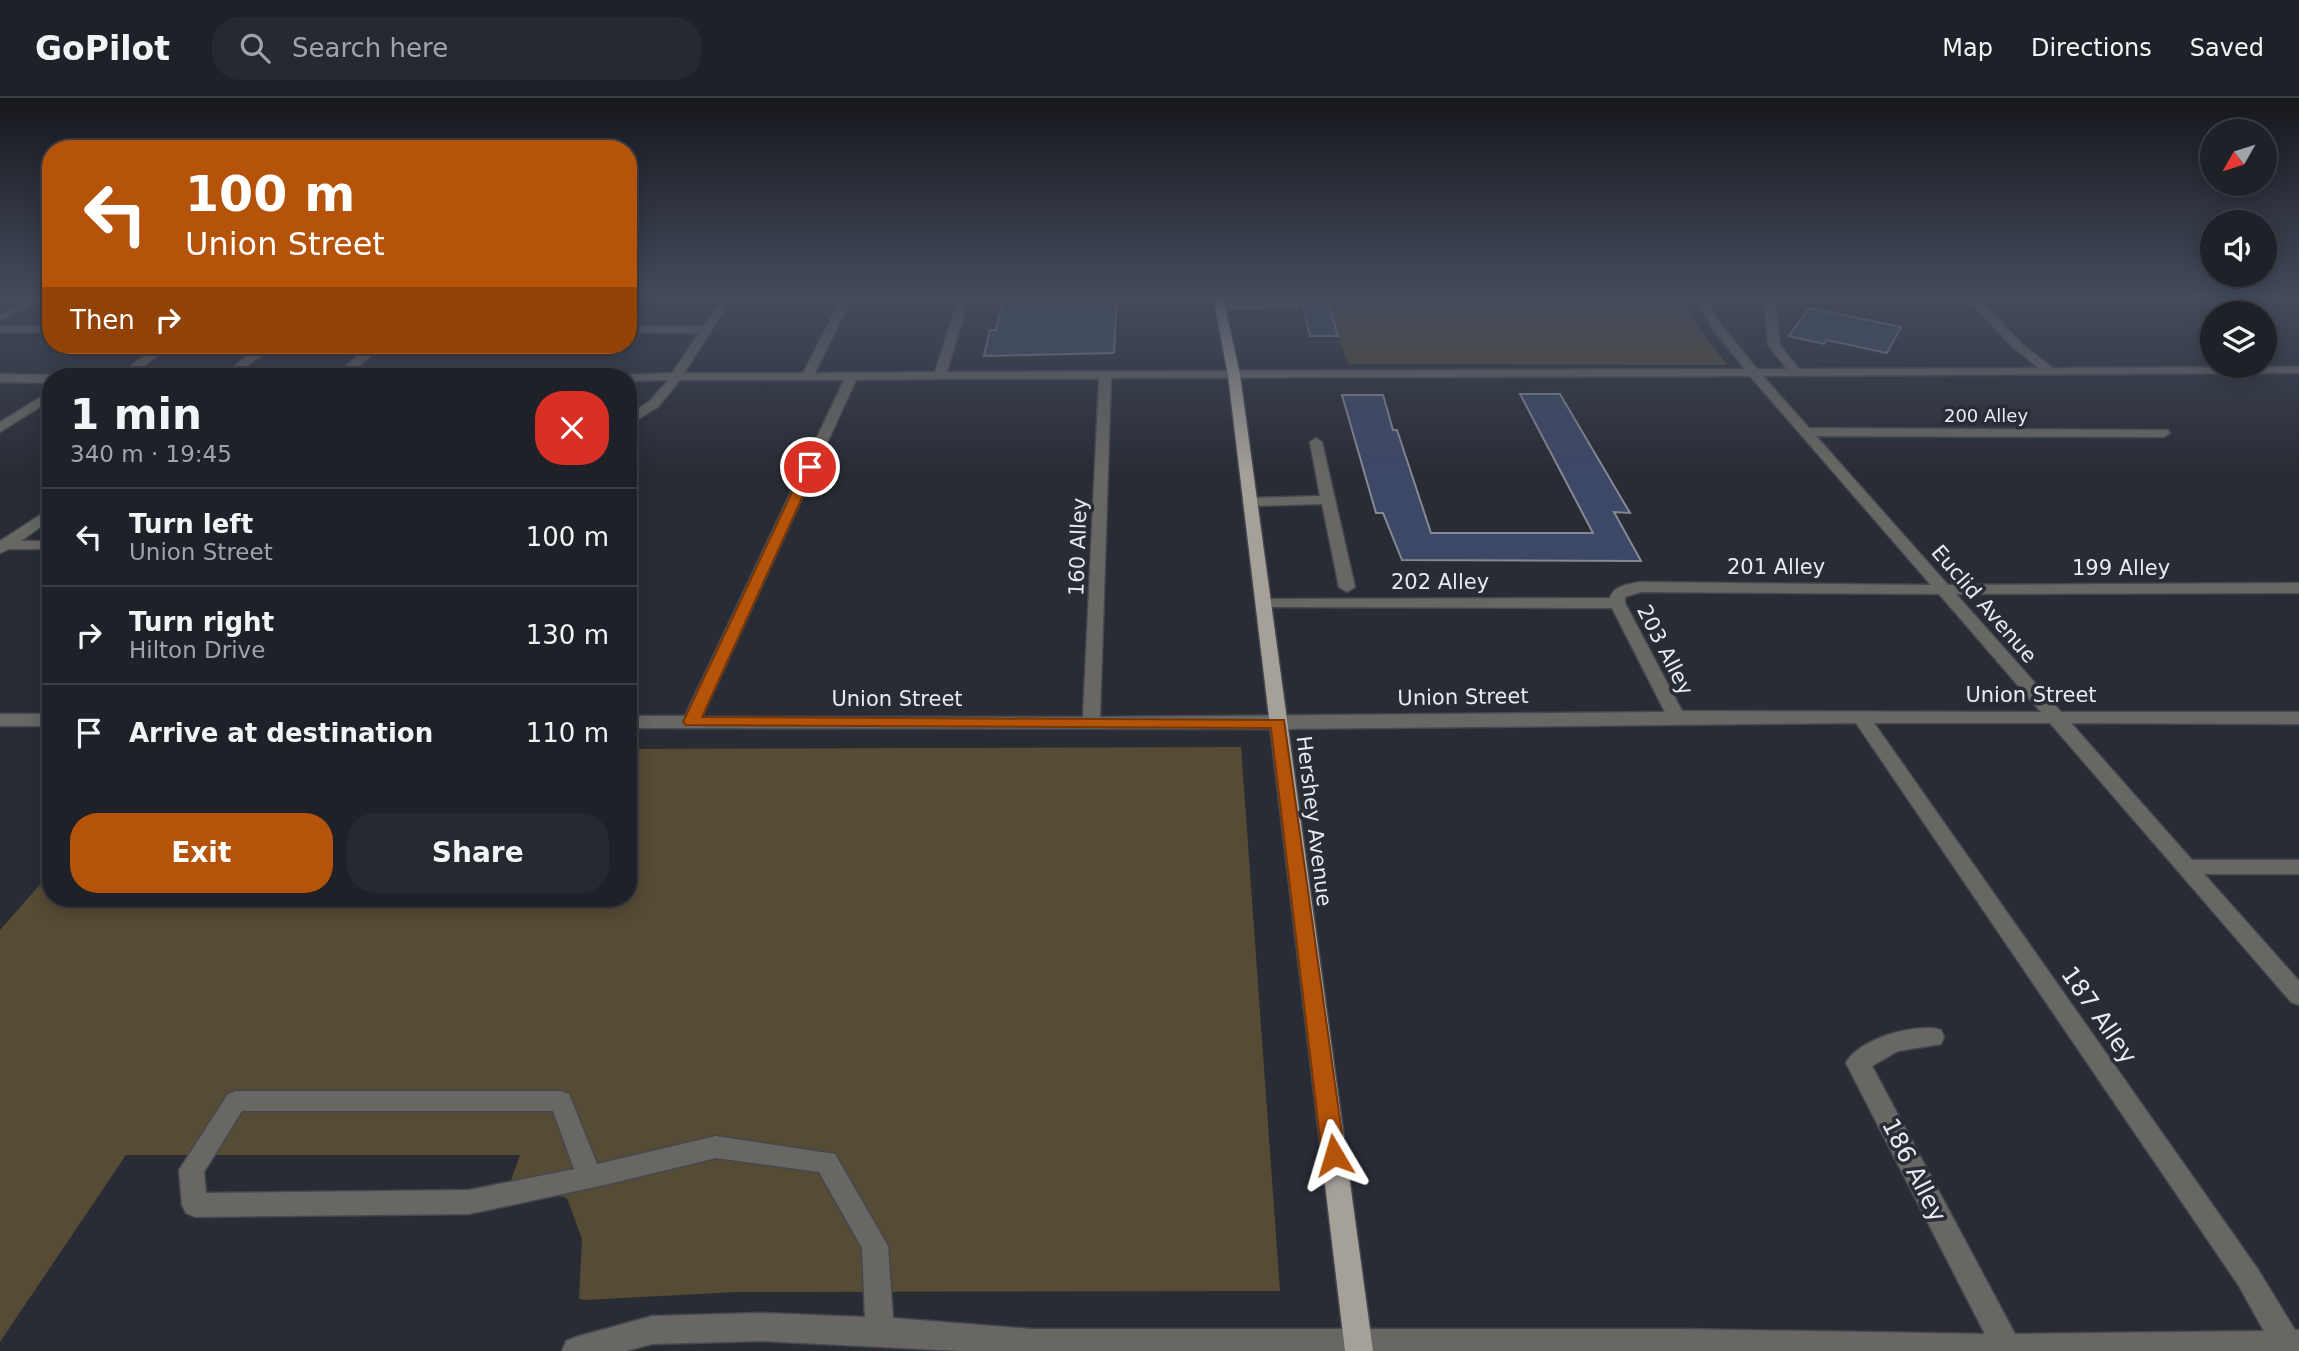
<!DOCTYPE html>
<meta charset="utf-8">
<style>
:root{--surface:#1f2128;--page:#272930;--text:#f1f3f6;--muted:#a1a3a8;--line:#3c3e45;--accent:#b45309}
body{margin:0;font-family:"DejaVu Sans",sans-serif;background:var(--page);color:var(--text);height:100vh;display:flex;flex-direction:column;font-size:26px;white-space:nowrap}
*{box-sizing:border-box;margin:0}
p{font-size:23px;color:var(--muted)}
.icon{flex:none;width:38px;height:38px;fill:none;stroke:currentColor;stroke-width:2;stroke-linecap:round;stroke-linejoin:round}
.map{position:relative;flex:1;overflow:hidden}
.side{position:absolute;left:42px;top:270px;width:595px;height:539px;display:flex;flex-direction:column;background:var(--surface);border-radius:28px;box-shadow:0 4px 18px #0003,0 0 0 2px var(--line)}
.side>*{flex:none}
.top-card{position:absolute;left:42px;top:42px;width:595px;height:214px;border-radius:28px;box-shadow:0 4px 18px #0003,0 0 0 2px var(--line);background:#b45309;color:#fff;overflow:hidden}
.needle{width:46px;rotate:231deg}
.controls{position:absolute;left:2200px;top:21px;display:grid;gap:14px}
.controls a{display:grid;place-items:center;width:77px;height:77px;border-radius:50%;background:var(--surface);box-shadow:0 4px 18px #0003,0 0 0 2px var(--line);font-size:35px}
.pin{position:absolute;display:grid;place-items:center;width:60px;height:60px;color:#fff;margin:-30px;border:4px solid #fff;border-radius:50%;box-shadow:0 2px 7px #0007}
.me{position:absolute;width:77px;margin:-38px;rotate:353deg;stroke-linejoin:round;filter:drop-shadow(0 0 5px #0008)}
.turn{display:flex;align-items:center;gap:24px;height:147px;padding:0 28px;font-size:32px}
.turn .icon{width:91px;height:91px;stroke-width:2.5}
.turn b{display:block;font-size:49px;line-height:60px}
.then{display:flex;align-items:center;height:66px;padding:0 28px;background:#0003;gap:14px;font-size:26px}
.round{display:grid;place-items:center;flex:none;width:74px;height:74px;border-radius:28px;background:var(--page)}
.headline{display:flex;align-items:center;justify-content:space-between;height:119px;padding:0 28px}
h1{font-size:42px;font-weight:600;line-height:52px}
.primary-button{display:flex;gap:14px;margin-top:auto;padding:14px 28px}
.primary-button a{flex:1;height:80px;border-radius:28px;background:var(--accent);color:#fff;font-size:28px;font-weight:600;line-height:80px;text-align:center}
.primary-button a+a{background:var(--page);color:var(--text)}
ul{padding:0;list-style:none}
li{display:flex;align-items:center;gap:21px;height:98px;padding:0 28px;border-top:2px solid var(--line)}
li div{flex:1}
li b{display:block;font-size:26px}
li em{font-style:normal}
header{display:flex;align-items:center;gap:42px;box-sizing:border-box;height:98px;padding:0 35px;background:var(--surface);border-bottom:2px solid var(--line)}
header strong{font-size:33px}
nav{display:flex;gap:38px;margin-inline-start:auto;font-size:24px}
.search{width:490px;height:63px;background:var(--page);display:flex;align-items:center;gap:18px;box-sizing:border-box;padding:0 24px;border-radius:28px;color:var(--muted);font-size:26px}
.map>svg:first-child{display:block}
</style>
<header>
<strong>GoPilot</strong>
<div class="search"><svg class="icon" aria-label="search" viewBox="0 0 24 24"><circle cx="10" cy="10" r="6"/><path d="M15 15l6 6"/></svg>Search here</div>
<nav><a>Map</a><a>Directions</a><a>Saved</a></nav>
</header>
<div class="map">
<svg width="2299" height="1253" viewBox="0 0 2299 1253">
<rect width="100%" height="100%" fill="#292c35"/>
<path fill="#564b34" d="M1353,199H1682L1695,224L1727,267L1348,266L1327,205H1354Z
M1241,649L1280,1193L736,1194L585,1202L579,1201L582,1141L567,1100L510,1085L520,1057H126L0,1244V832L51,774V800H628V651Z"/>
<path fill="#3d4766" stroke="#858993" stroke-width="2" d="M1004,199H1117L1114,255L984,258L990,232H996Z
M1301,199H1327L1338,238H1310Z
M1809,210L1901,229L1887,255L1827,242L1824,246L1789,238Z
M1520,296H1560L1630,415L1614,414L1641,463L1402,462L1383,415H1376L1342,297H1383L1393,332H1397L1431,435H1593Z"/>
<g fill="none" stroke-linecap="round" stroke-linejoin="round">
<g stroke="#44474f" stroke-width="3">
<path id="minor" d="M29,199H42L0,223V216Z
M723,199H733L684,275H803L842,199H852L815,275L935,274L959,199H969L947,274L1745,271L1713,231L1694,199H1704L1722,228L1757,271H1787L1768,247L1764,202L1761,199L1774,200L1780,247L1799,271L2039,270L2015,251L1965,199H1976L2023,247L2053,270L2299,269V275L1763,278L1809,330L2168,332L2170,335L2164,339L1816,338L1948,487L2299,485V495L1956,496L2061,614H2299V626L2071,625L2192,762H2299V776H2204L2299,883V907L2291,904L2050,625H1874L2257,1170L2295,1232H2299V1253H961L760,1243L652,1246L626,1253H562L566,1243L576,1239L652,1218L760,1215L865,1219L862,1150L819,1074L716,1060L609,1086L469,1116L195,1119L186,1115L182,1107L179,1072L228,996L236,993H561L569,996L597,1066L716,1038L835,1056L888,1148L893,1220L1031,1231H1680L1985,1236L1846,965C1858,941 1917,924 1941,932L1944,939L1941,946L1898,953L1872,968L2015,1236L2264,1233L2239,1188L1856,625L1278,631L628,630V618H685L844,282H680L658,309L628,327V317L650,303L668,282L628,283V278H623L624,277L672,275L699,235L628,234V228L703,229ZM1750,278L1931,487L1641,484C1629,486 1614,487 1610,500L1264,501L1256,506L1259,509L1612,510L1665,614L1100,619L1111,280ZM941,281H1099L1083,619H702L856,282ZM1641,494L1939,496L2041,614L1682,613L1625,505V499ZM242,1013H553L574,1071L469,1092L206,1095L204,1074Z
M1287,199H1297L1299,210L1220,212L1215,209L1220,206L1289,205Z
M0,228H51V234H0Z
M159,247H172L130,278H117Z
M262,247H275L234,278H221Z
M371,247H383L352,274H485L491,278H270L276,274H338Z
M0,276L51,277L54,278H51V285L0,284Z
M51,293V302L0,334V324Z
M1316,340L1322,344L1355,489L1347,494L1339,489L1322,406L1250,408L1243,404L1250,400L1320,398L1310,344Z
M51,410V421L21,443H51V451H9L0,455V443Z
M0,616H51V628H0Z"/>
</g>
<g stroke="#44474f" stroke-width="3">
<path id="major" d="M1213,199H1223L1240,277L1373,1253H1345L1228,277Z"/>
</g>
<use href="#minor" fill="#696763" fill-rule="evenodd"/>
<use href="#major" fill="#a5a098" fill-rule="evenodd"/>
</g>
<linearGradient id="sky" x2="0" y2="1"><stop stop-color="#17181d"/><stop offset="0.53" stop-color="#434b5c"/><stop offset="1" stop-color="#434b5c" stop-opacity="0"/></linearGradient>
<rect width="2299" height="375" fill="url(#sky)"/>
<path fill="#b45309" stroke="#753606" stroke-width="2" d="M810,366L816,369L702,619L1284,622L1345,1057L1342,1064L1334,1067L1326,1064L1322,1057L1271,630L686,627L683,624L804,369Z"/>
<g text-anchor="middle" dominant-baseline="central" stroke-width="7" stroke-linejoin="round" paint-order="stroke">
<g font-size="18" fill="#e8eaf0" stroke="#292c35">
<text x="1986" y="317">200 Alley</text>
</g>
<g font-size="21" fill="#e8eaf0" stroke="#292c35">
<text transform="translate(1078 449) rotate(-88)">160 Alley</text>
<text x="1776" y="469">201 Alley</text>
<text x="2121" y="470">199 Alley</text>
<text x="1440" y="484">202 Alley</text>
<text transform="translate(1984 506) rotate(49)">Euclid Avenue</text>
<text transform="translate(1665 552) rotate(63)">203 Alley</text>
<text x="2031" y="597">Union Street</text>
<text transform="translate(1463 599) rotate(-1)">Union Street</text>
<text x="897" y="601">Union Street</text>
<text transform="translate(1314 723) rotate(83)">Hershey Avenue</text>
</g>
<g font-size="24" fill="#e8eaf0" stroke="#292c35">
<text transform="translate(2099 917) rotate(55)">187 Alley</text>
<text transform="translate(1914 1072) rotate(63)">186 Alley</text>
</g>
</g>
</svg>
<div class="controls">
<a><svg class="needle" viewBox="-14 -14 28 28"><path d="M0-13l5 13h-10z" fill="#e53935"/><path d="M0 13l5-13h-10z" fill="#a1a3a8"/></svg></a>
<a><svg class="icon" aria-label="sound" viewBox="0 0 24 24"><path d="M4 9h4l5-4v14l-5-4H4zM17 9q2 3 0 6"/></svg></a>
<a><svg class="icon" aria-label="layers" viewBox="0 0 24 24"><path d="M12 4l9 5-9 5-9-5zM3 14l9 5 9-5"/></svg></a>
</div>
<div class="pin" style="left:810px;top:369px;background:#d93025"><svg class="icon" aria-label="arrive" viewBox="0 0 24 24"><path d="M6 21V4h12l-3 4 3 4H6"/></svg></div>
<svg class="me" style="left:1334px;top:1057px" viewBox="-20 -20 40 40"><path d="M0-17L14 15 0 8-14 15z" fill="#b45309" stroke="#fff" stroke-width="4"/></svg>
<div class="top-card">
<div class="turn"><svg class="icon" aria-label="left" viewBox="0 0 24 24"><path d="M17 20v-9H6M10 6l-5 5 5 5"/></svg><div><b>100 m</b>Union Street</div></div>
<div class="then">Then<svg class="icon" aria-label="right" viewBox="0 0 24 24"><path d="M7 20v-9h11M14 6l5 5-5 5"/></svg></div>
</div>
<section class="side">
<div class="headline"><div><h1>1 min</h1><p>340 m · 19:45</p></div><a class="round" style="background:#d93025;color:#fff"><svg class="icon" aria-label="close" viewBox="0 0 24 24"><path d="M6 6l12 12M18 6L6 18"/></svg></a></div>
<ul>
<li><svg class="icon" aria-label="left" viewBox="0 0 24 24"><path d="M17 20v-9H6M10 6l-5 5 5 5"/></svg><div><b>Turn left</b><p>Union Street</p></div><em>100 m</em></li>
<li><svg class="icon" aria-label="right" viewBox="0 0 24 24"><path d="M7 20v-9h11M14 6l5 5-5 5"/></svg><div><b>Turn right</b><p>Hilton Drive</p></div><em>130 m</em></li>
<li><svg class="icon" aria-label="arrive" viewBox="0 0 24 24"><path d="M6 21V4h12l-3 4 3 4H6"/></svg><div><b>Arrive at destination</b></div><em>110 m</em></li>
</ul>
<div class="primary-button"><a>Exit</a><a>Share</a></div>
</section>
</div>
